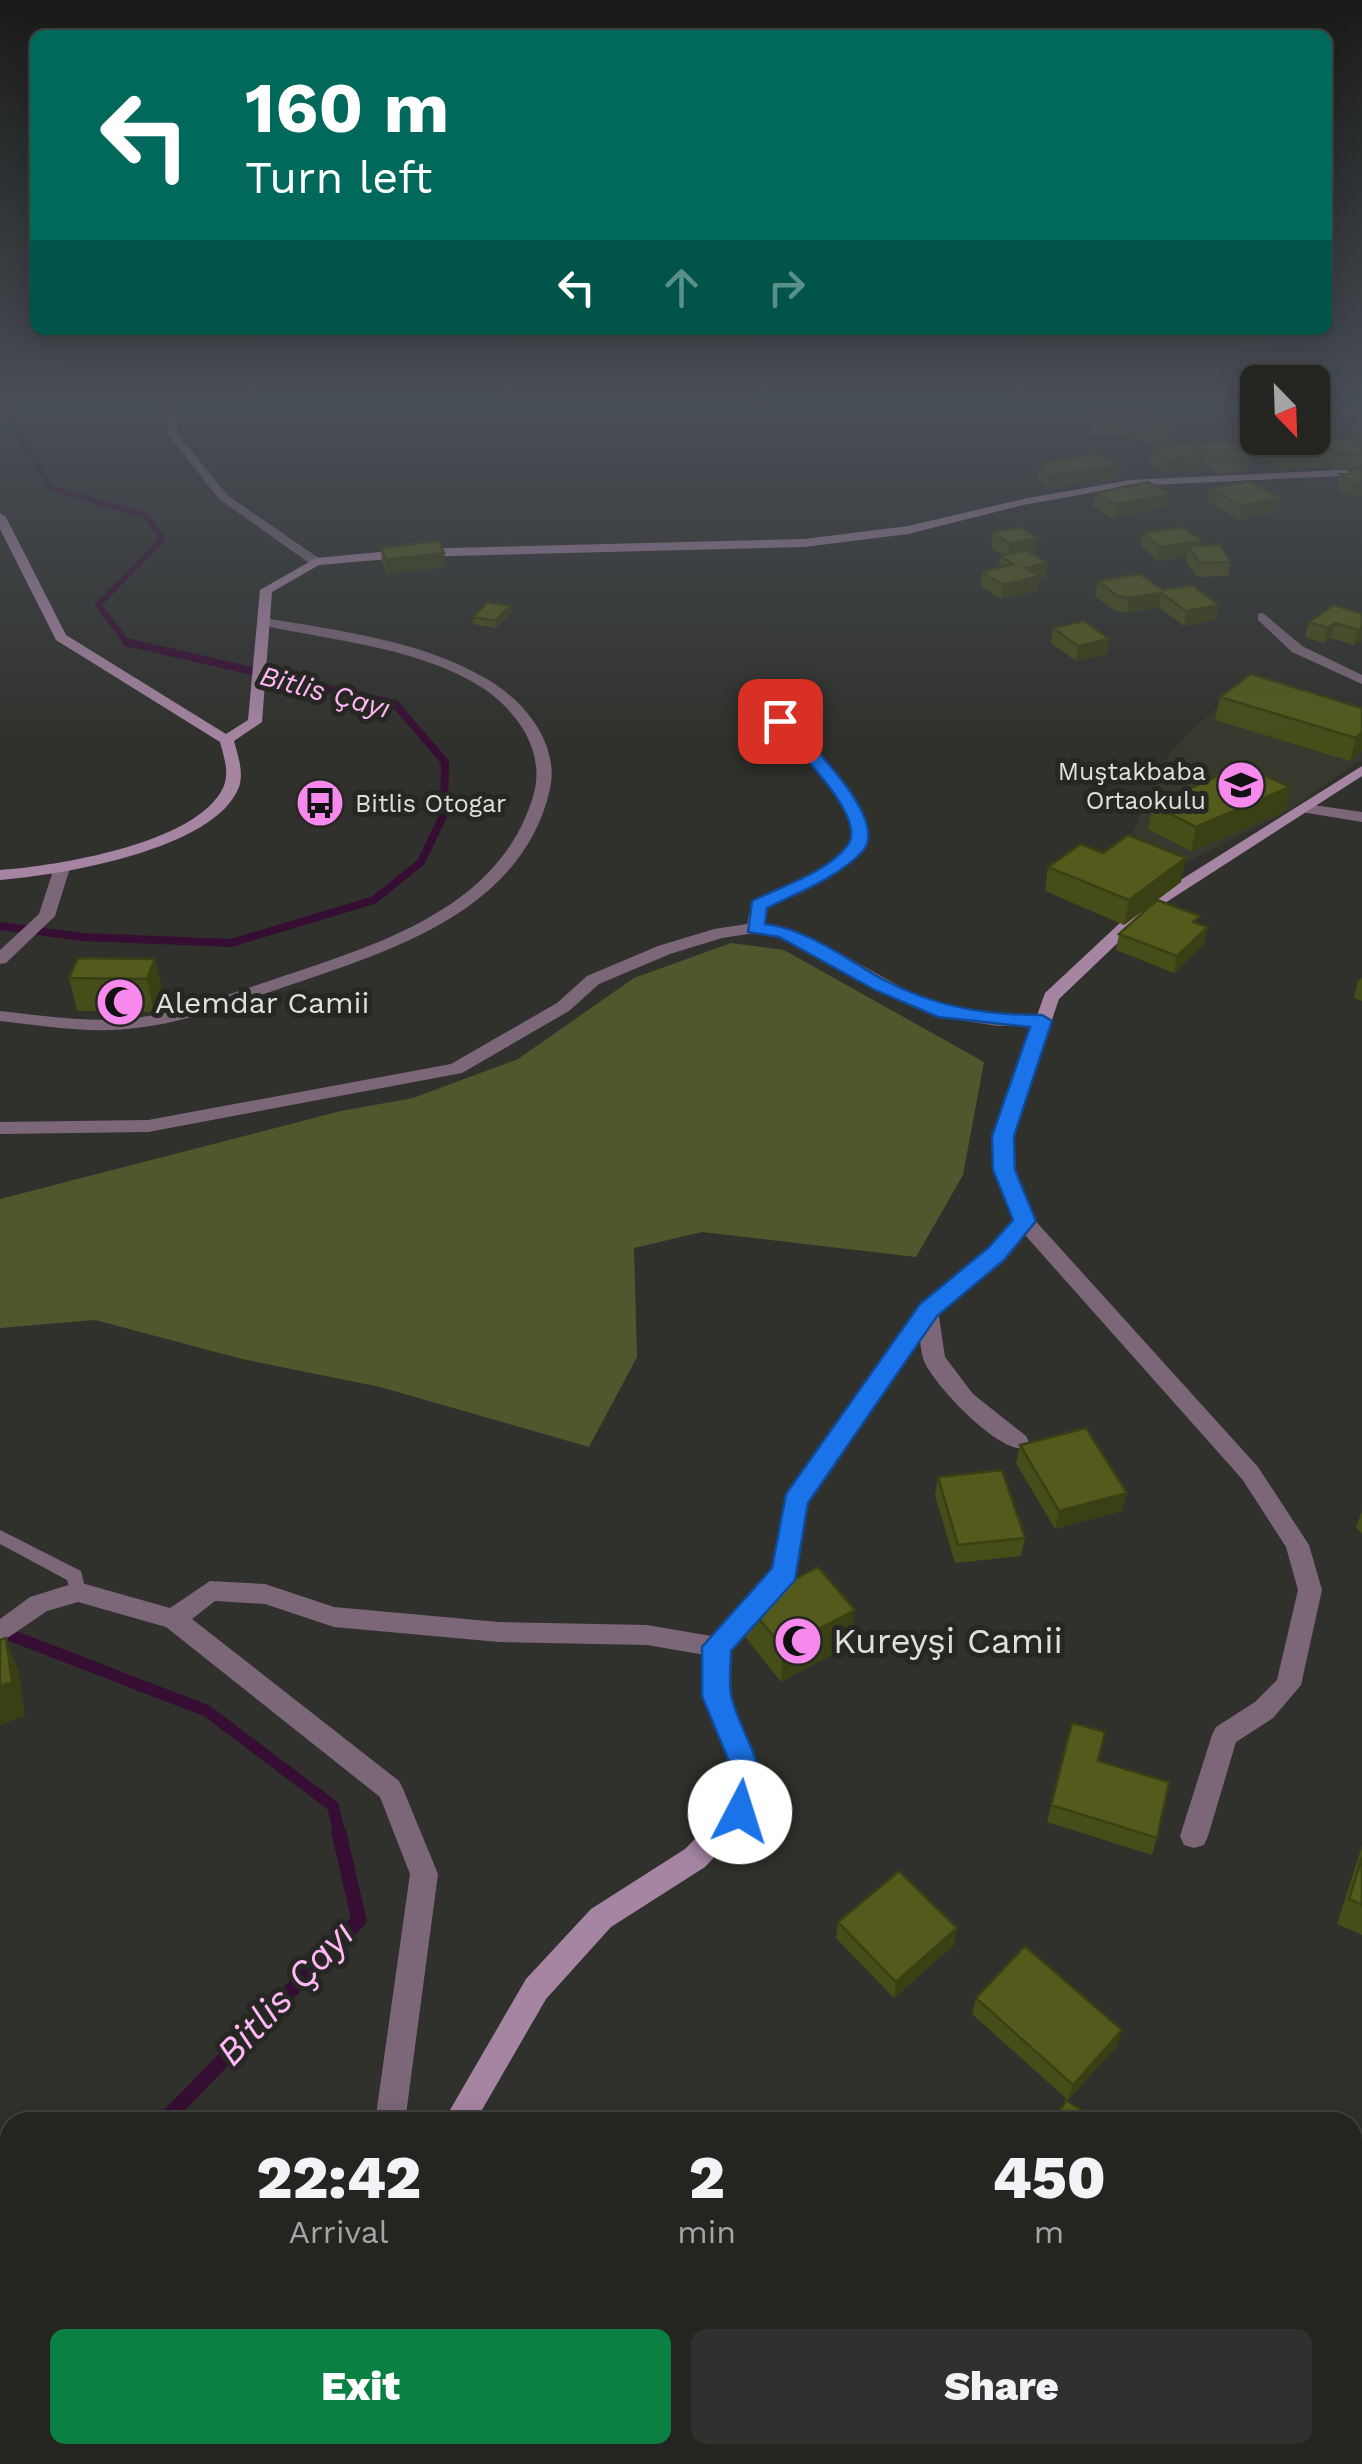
<!DOCTYPE html>
<meta charset="utf-8">
<style>
:root{--surface:#242521;--page:#30312e;--text:#f1f3f6;--muted:#a3a5a5;--line:#41423f;--accent:#0b8043}
body{margin:0;font-family:"Work Sans",sans-serif;background:var(--page);color:var(--text);height:100vh;display:flex;flex-direction:column;font-size:38px;white-space:nowrap}
*{box-sizing:border-box;margin:0}
p{font-size:32px;color:var(--muted)}
.icon{flex:none;width:55px;height:55px;fill:none;stroke:currentColor;stroke-width:2;stroke-linecap:round;stroke-linejoin:round}
.map{position:relative;flex:1;overflow:hidden}
.details{position:absolute;left:0px;top:2112px;width:1362px;height:352px;display:flex;flex-direction:column;background:var(--surface);border-radius:30px 30px 0 0;box-shadow:0 5px 25px #0003,0 0 0 2px var(--line)}
.details>*{flex:none}
.banner{position:absolute;left:30px;top:30px;width:1302px;height:305px;border-radius:15px;box-shadow:0 5px 25px #0003,0 0 0 2px var(--line);background:#00695c;color:#fff;overflow:hidden}
.needle{width:65px;rotate:157deg}
.tools{position:absolute;left:1240px;top:365px;display:grid;gap:20px}
.tools a{display:grid;place-items:center;width:90px;height:90px;border-radius:15px;background:var(--surface);box-shadow:0 5px 25px #0003,0 0 0 2px var(--line);font-size:50px}
.pin{position:absolute;display:grid;place-items:center;width:85px;height:85px;color:#fff;margin:-42px;border-radius:20px;box-shadow:0 5px 15px #0006}
.me{position:absolute;width:110px;margin:-55px;rotate:5deg;stroke-linejoin:round;filter:drop-shadow(0 0 8px #0008)}
.turn{display:flex;align-items:center;gap:35px;height:210px;padding:0 50px;font-size:45px}
.turn .icon{width:130px;height:130px;stroke-width:2.5}
.turn b{display:block;font-size:70px;line-height:85px}
.lanes{display:flex;align-items:center;height:95px;padding:0 50px;background:#0003;justify-content:center;gap:50px;direction:ltr}
.lanes .off{opacity:.35}
.eta{display:flex;justify-content:space-evenly;align-items:center;height:170px;text-align:center}
.eta b{font-size:60px;font-weight:800;line-height:70px}
.button{display:flex;gap:20px;margin-top:auto;padding:20px 50px}
.button a{flex:1;height:115px;border-radius:15px;background:var(--accent);color:#fff;font-size:40px;font-weight:800;line-height:115px;text-align:center}
.button a+a{background:var(--page);color:var(--text)}
.map>svg:first-child{display:block}
</style>
<div class="map">
<svg width="1362" height="2464" viewBox="0 0 1362 2464">
<rect width="100%" height="100%" fill="#30312c"/>
<path fill="#37392e" d="M1237,688L1362,725V759L1289,810L1184,864L1132,834L1171,751Z"/>
<path fill="#51562c" d="M731,943L784,950L984,1062L963,1175L916,1257L702,1232L634,1248L637,1357L589,1447L380,1387L242,1359L95,1320L0,1328V1199L341,1111L413,1098L518,1059L634,978Z"/>
<g fill="none" stroke-linecap="round" stroke-linejoin="round">
<path stroke="#370e33" stroke-width="6" d="M0,402L51,488L146,516L163,539L98,605L128,644"/>
<path stroke="#370e33" stroke-width="8" d="M0,926L83,937L231,943L374,900L421,862L444,814L445,762L395,704L126,642"/>
<path stroke="#370e33" stroke-width="12" d="M0,1631L207,1711L333,1806L340,1836"/>
<path stroke="#370e33" stroke-width="15" d="M163,2122L359,1920L339,1833
M0,2343L10,2322"/>
<path fill="#7c6779" fill-rule="evenodd" d="M0,1530L81,1571L86,1592L84,1597L78,1599L72,1597L67,1580L0,1544Z"/>
<path fill="#7c6779" fill-rule="evenodd" d="M164,402H174L178,434L227,495L320,559V565H312L219,499L168,434Z
M1263,613L1302,646L1362,675V684L1292,652L1258,620V614Z
M266,618C339,631 420,640 485,678C523,699 560,743 550,789C523,910 393,950 290,985C240,1002 189,1022 136,1028C91,1034 45,1026 0,1021V1011C45,1016 91,1023 136,1018C184,1012 229,994 275,979C376,945 502,909 534,793C546,747 512,704 473,682C408,646 333,641 261,625L260,622Z
M781,717L786,718C807,743 882,812 865,846C854,869 790,895 766,907L764,924C821,932 887,987 946,1007C970,1015 1040,1012 1052,1021L1049,1025L998,1026L939,1017L876,990L780,936L755,933L722,938L670,954L599,984L569,1011L462,1073L148,1132L0,1134V1122L148,1120L451,1064L557,1003L587,976L658,946L714,929L747,924L752,902C783,886 822,873 847,848C873,820 792,744 774,721Z
M1306,804L1362,812V822L1301,812L1298,809Z
M62,863L70,868L55,916L6,963L0,964V950L39,914L54,868Z
M1024,1214L1031,1216L1258,1467L1309,1545L1322,1590L1301,1685L1273,1718L1236,1742L1208,1836L1204,1845L1194,1848L1184,1845L1180,1836L1212,1735L1216,1727L1255,1702L1277,1680L1298,1590L1286,1547L1242,1479L1017,1226L1014,1221L1017,1216Z
M928,1303L938,1310L945,1357L973,1394L1026,1436L1029,1442L1026,1448C1001,1456 930,1382 923,1358C919,1343 919,1325 918,1310Z
M210,1581L265,1584L334,1607L499,1622L647,1625L717,1637L726,1640L729,1647L726,1654L717,1657L647,1645L499,1642L334,1627L265,1604L215,1601L192,1619L399,1781L403,1789L438,1874L405,2122H375L410,1874L380,1797L166,1627L78,1602L47,1611L0,1643V1619L30,1597L78,1582L170,1608Z
M545,2455H579L583,2464H549Z
M973,2455H1007L1008,2464H974Z"/>
<path fill="#a685a2" fill-rule="evenodd" d="M1362,469V475L1130,486L1023,505L908,534L804,547L412,557L319,565L272,592L262,722L234,741C238,756 244,772 239,787C215,850 60,875 0,880V870C56,866 196,844 223,788C230,773 224,757 220,742L56,640L0,529V513L6,517L66,635L226,734L248,720L260,590L316,558L412,549L804,539L908,526L1023,499L1130,480Z
M1362,766V776L1148,914L1059,999L1012,1137L1014,1170L1034,1221L1003,1259L935,1315L807,1504L793,1580L729,1650V1697L761,1771L749,1820L705,1867L611,1927L546,1999L475,2122H443L526,1979L591,1909L685,1849L728,1806L735,1771L703,1697L705,1647L774,1569L788,1496L921,1305L989,1249L1014,1220L994,1170V1137L1045,993L1136,908Z
M163,2455H199L195,2464H159Z"/>
</g>
<path fill="#474d18" d="M1323,402H1362V412L1348,417L1326,410L1327,407L1322,406Z
M1091,413L1173,432L1171,445L1138,442L1139,438L1088,435Z
M1362,424V445L1352,440L1362,449V466L1335,468L1329,462H1327L1326,467L1280,469L1265,454L1268,441L1350,438L1353,426Z
M1195,443L1250,459L1247,472L1218,474L1203,463L1202,468L1165,474L1149,462L1151,448H1194Z
M1040,463L1117,478L1048,488L1037,481Z
M1362,469V496L1350,497L1337,488L1340,474L1348,473V470Z
M1210,489L1280,498L1277,512L1239,520L1208,502Z
M1095,493L1169,494L1167,507L1114,519L1093,507Z
M992,532L1038,538L1036,552L1031,554L1047,563L1045,578L1039,579L1037,591L1001,599L981,586L982,572L999,568L1000,556H1004L991,547Z
M1143,532L1202,541L1201,545L1231,562L1228,576L1197,577L1186,560L1187,557L1158,561L1141,546Z
M381,548L446,567L388,574L382,562Z
M1098,581L1163,590L1216,620L1184,626L1159,607L1127,613L1114,610L1095,596Z
M510,606L511,613L496,628L473,624V617Z
M1362,614V640L1354,645L1331,638L1324,643L1305,637L1309,622Z
M1053,628L1109,639L1107,654L1076,661L1051,643Z
M1220,697L1362,708V750L1350,761L1215,720Z
M1153,805L1285,811L1191,851L1148,829Z
M1048,867L1181,882L1157,900L1198,924L1208,927L1204,944L1174,973L1116,950L1119,934L1156,901L1124,925L1045,891Z
M155,959L163,992L154,1012L77,1011L69,978Z
M1362,978V1001L1354,998L1358,981Z
M1020,1445L1122,1511L1055,1529L1016,1463Z
M938,1477L1025,1538L1021,1556L955,1563L935,1495Z
M1362,1511V1534L1356,1527Z
M747,1604L852,1644L781,1682L746,1638Z
M1072,1723L1098,1761L1157,1838L1152,1855L1047,1822Z
M1362,1846V1935L1337,1924Z
M838,1922L957,1928L954,1945L894,1998L836,1938Z
M976,1998L1122,2030L1117,2046L1068,2100L972,2014Z
M1105,2455H1256L1258,2464H1107Z"/>
<path fill="#3a3f14" d="M1358,402H1362V412L1348,417L1351,404Z
M1204,455L1202,468L1165,474L1168,460Z
M1119,465L1117,478L1048,488L1050,475Z
M1362,482V496L1350,497L1353,483Z
M1169,494L1167,507L1114,519L1116,505Z
M1280,498L1277,512L1239,520L1242,506Z
M1038,538L1036,552L1008,558L1010,544Z
M1202,541L1199,555L1189,546L1187,557L1158,561L1160,547Z
M444,553L446,567L388,574L386,560Z
M1047,563L1045,578L1039,579L1037,591L1001,599L1003,585L1026,568Z
M1161,593L1159,607L1127,613L1129,598Z
M1219,605L1216,620L1184,626L1186,611Z
M510,606L511,613L496,628L495,621Z
M1335,623L1331,638L1324,643L1328,628Z
M1362,627V640L1354,645L1357,630Z
M1109,639L1107,654L1076,661L1078,646Z
M1362,732V750L1350,761L1356,738Z
M1290,787L1285,811L1191,851L1196,827Z
M1186,858L1181,882L1124,925L1129,900Z
M1208,927L1204,944L1174,973L1177,956Z
M155,959L163,992L154,1012L147,979Z
M1127,1493L1122,1511L1055,1529L1059,1511Z
M855,1610L852,1644L781,1682L783,1648Z
M6,1638L19,1672L25,1716L0,1725V1686Z
M957,1928L954,1945L894,1998L896,1982Z
M1122,2030L1117,2046L1068,2100L1073,2085Z"/>
<path fill="#535a1c" stroke="#3a3f14" stroke-width="2.5" d="M1091,413L1171,418L1174,423L1173,432L1140,429L1141,425L1090,422Z
M1351,438L1362,449V453L1338,454L1332,449H1324L1329,453L1283,456L1268,441Z
M1228,440L1250,459L1220,461L1195,443Z
M1187,443L1204,455L1168,460L1151,448Z
M1099,453L1119,465L1050,475L1039,468L1045,467L1040,463Z
M1362,469V482L1353,483L1340,474L1352,473L1348,470Z
M1248,481L1280,498L1242,506L1210,489Z
M1148,482L1169,494L1116,505L1095,493Z
M1020,527L1038,538L1010,544L992,532Z
M1184,527L1202,541L1160,547L1143,532Z
M438,541L444,553L386,560L381,548Z
M1220,545L1231,562L1199,563L1189,546Z
M1026,550L1047,563L1026,568L1039,576L1003,585L982,572L1013,564L1000,556Z
M1140,574L1163,590L1192,585L1219,605L1186,611L1161,593L1129,598L1117,596L1098,581Z
M488,602L510,606L495,621L473,617Z
M1334,605L1362,614V627L1357,630L1335,623L1328,628L1309,622Z
M1084,621L1109,639L1078,646L1053,628Z
M1251,674L1362,708V732L1356,738L1220,697Z
M1242,765L1290,787L1196,827L1153,805Z
M1128,835L1186,858L1129,900L1048,867L1081,844L1103,853Z
M1157,900L1200,916L1193,922L1208,927L1177,956L1119,934Z
M78,958L155,959L147,979L69,978Z
M1086,1428L1127,1493L1059,1511L1020,1445Z
M1002,1470L1025,1538L958,1545L938,1477Z
M818,1567L855,1610L783,1648L747,1604Z
M6,1638L12,1682L0,1686V1640Z
M1072,1723L1105,1732L1098,1761L1169,1782L1157,1838L1051,1805Z
M1362,1857V1905L1349,1899Z
M899,1871L957,1928L896,1982L838,1922Z
M1025,1946L1122,2030L1073,2085L976,1998Z
M1066,2100L1101,2122H1053Z
M1114,2455H1256L1258,2464H1115Z"/>
<linearGradient id="sky" x2="0" y2="1"><stop stop-color="#1a1b18"/><stop offset="0.54" stop-color="#484e56"/><stop offset="1" stop-color="#484e56" stop-opacity="0"/></linearGradient>
<rect width="1362" height="747" fill="url(#sky)"/>
<path fill="#1a73e8" stroke="#114b97" stroke-width="2.5" d="M775,717H786C807,742 892,820 862,852C837,878 799,892 767,908L765,924C808,929 846,959 884,980C936,1007 985,1015 1042,1015L1052,1021L1014,1136L1015,1170L1036,1221L1004,1260L937,1316L808,1503L795,1580L731,1651C731,1666 728,1685 732,1699C745,1747 775,1768 751,1821L740,1825L729,1821L725,1812L733,1771L702,1696V1647L772,1568L786,1494L920,1304L988,1248L1013,1220L993,1170L992,1136L1030,1027L938,1017L875,990L779,937L748,932L752,901C782,886 826,873 847,846C870,819 793,746 775,724Z"/>
<defs>
<g id="school-disc" transform="scale(2.5)"><circle r="9.5" fill="#f788ec" stroke="#262722"/><path d="M0-5L7-2L0 1L-7-2ZM-4 1L0 2.5L4 1V4Q0 6-4 4Z" fill="#111"/></g>
<g id="bus-disc" transform="scale(2.5)"><circle r="9.5" fill="#f788ec" stroke="#262722"/><path d="M-5-6H5V4H4V6H2V4H-2V6H-4V4H-5ZM-3.5-4V0h7V-4ZM-3.5 1.2v1.5H-2V1.2ZM2 1.2v1.5H3.5V1.2Z" fill="#111"/></g>
<g id="mosque-disc" transform="scale(2.5)"><circle r="9.5" fill="#f788ec" stroke="#262722"/><path d="M3.5-4.9A6 6 0 1 0 3.5 4.9A5 5 0 1 1 3.5-4.9Z" fill="#111"/></g>
</defs>
<g fill-rule="evenodd">
<use href="#school-disc" x="1241" y="785"/>
<use href="#bus-disc" x="320" y="803"/>
<use href="#mosque-disc" x="120" y="1002"/>
<use href="#mosque-disc" x="798" y="1641"/>
</g>
<g text-anchor="middle" dominant-baseline="central" stroke-width="10" stroke-linejoin="round" paint-order="stroke">
<g font-size="25" fill="#dfe0dd" stroke="#262722" text-anchor="end">
<text x="1206" y="771">Muştakbaba<tspan x="1206" dy="29">Ortaokulu</tspan></text>
<text x="355" y="803" text-anchor="start">Bitlis Otogar</text>
</g>
<g font-size="28" font-style="italic" fill="#ffb7f5" stroke="#262722">
<text transform="translate(325 692) rotate(15)">Bitlis Çayı</text>
</g>
<g font-size="30" fill="#dfe0dd" stroke="#262722" text-anchor="start">
<text x="155" y="1002">Alemdar Camii</text>
</g>
<g font-size="35" fill="#dfe0dd" stroke="#262722" text-anchor="start">
<text x="833" y="1641">Kureyşi Camii</text>
</g>
<g font-size="38" font-style="italic" fill="#ffb7f5" stroke="#262722">
<text transform="translate(285 1993) rotate(-47)">Bitlis Çayı</text>
</g>
</g>
</svg>
<div class="tools">
<a><svg class="needle" viewBox="-14 -14 28 28"><path d="M0-13l5 13h-10z" fill="#e53935"/><path d="M0 13l5-13h-10z" fill="#a3a5a5"/></svg></a>
</div>
<div class="pin" style="left:780px;top:721px;background:#d93025"><svg class="icon" aria-label="arrive" viewBox="0 0 24 24"><path d="M6 21V4h12l-3 4 3 4H6"/></svg></div>
<svg class="me" style="left:740px;top:1812px" viewBox="-20 -20 40 40"><circle r="19" fill="#fff"/><path d="M0-13L10 11 0 6-10 11z" fill="#1a73e8"/></svg>
<div class="banner">
<div class="turn"><svg class="icon" aria-label="left" viewBox="0 0 24 24"><path d="M17 20v-9H6M10 6l-5 5 5 5"/></svg><div><b>160 m</b>Turn left</div></div>
<div class="lanes"><svg class="icon" aria-label="left" viewBox="0 0 24 24"><path d="M17 20v-9H6M10 6l-5 5 5 5"/></svg><svg class="icon off" aria-label="ahead" viewBox="0 0 24 24"><path d="M12 20V5M6 11l6-6 6 6"/></svg><svg class="icon off" aria-label="right" viewBox="0 0 24 24"><path d="M7 20v-9h11M14 6l5 5-5 5"/></svg></div>
</div>
<section class="details">
<div class="eta">
<div><b>22:42</b><p>Arrival</p></div>
<div><b>2</b><p>min</p></div>
<div><b>450</b><p>m</p></div>
</div>
<div class="button"><a>Exit</a><a>Share</a></div>
</section>
</div>
